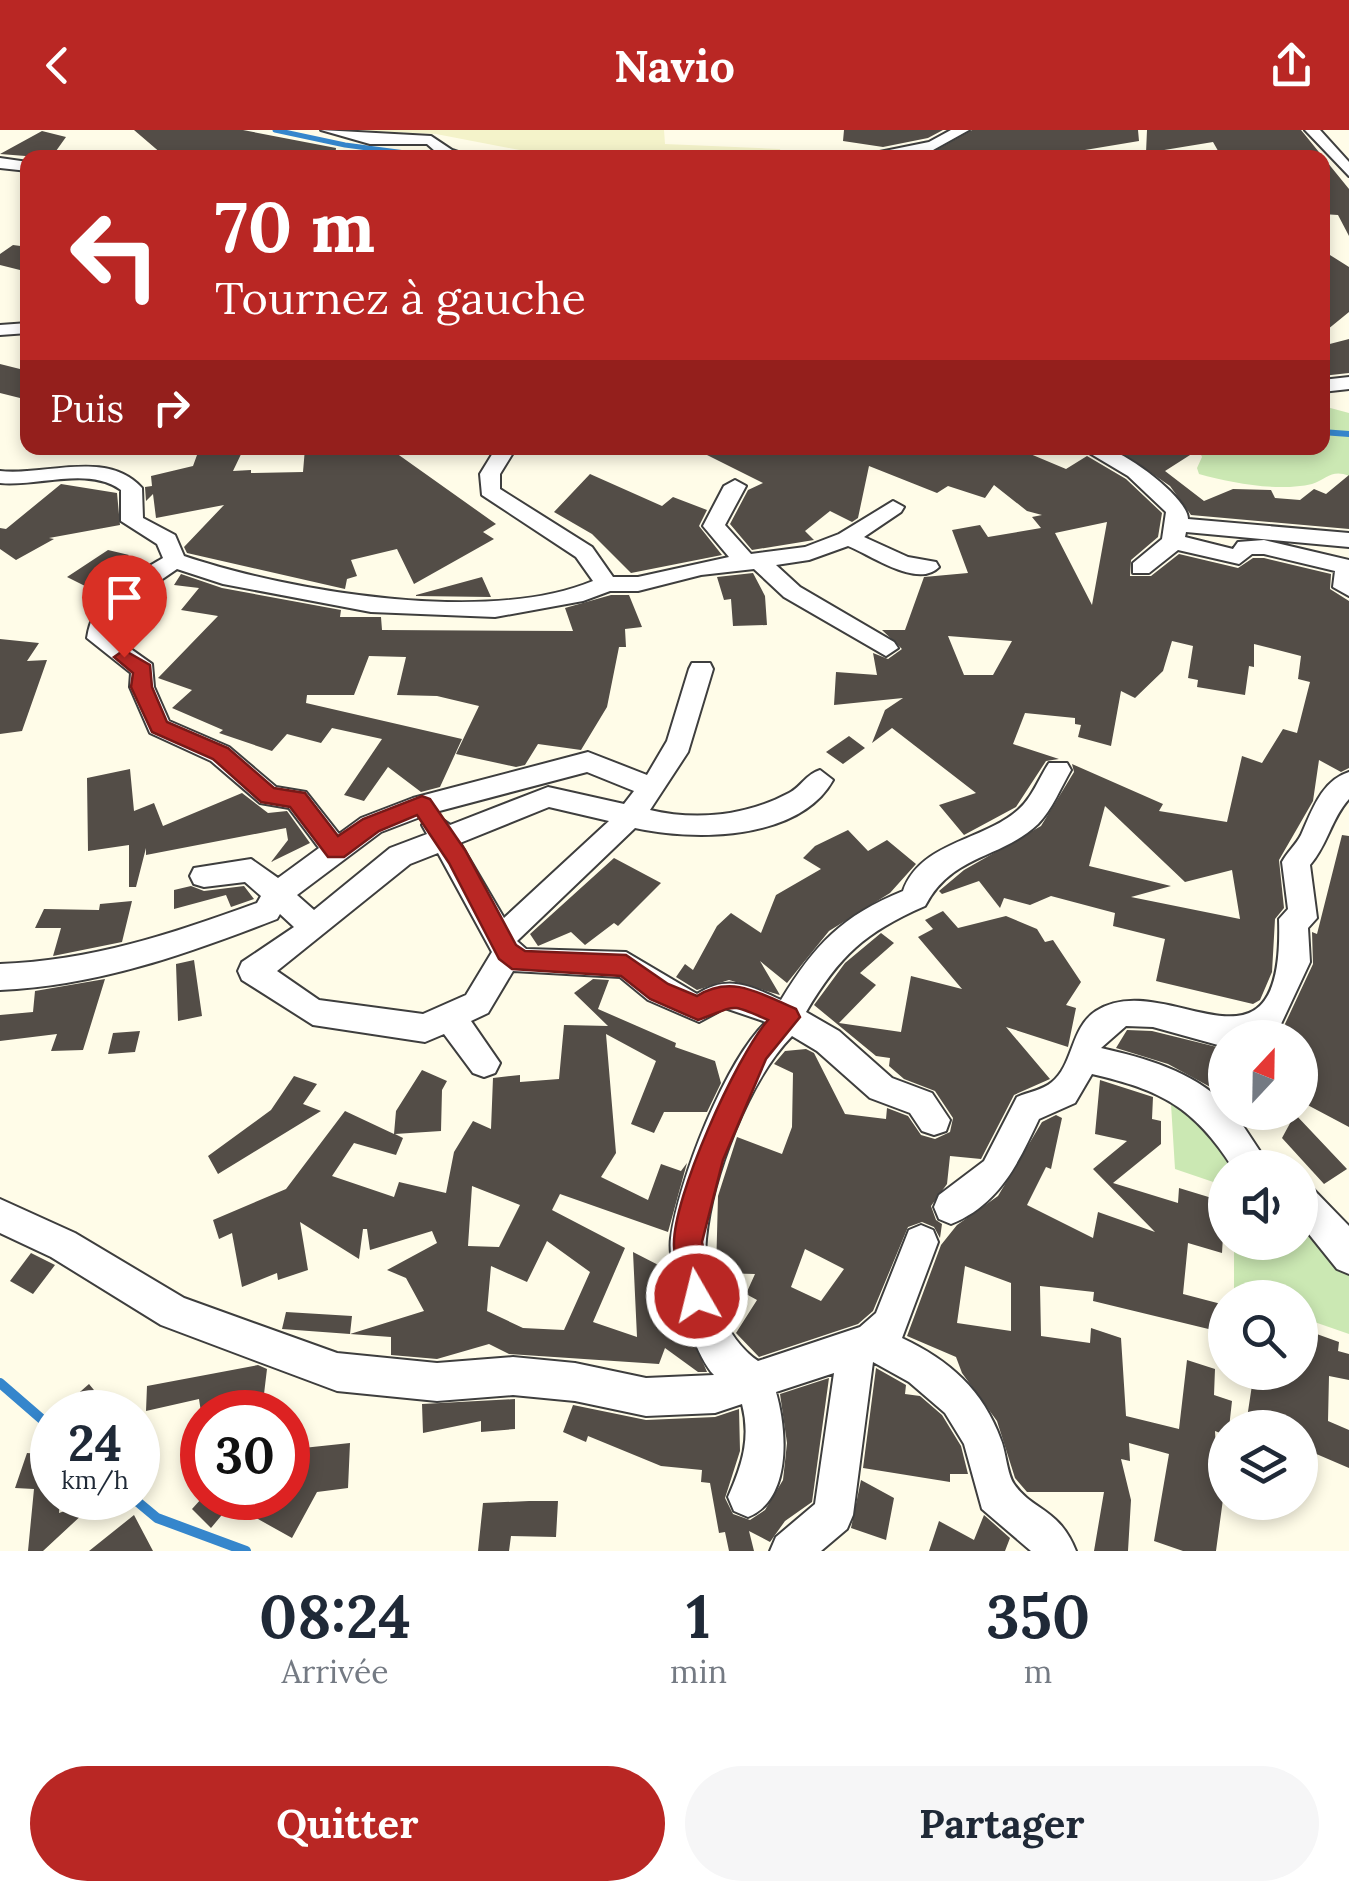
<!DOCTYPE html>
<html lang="fr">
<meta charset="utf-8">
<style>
:root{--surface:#fff;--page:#f6f6f7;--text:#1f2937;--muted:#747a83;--accent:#b92724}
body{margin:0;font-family:Lora,serif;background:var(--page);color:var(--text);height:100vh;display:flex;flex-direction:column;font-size:38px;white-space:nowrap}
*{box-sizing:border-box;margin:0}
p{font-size:32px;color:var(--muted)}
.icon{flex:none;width:55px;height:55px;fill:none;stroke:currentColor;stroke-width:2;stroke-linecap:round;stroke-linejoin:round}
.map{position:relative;height:1421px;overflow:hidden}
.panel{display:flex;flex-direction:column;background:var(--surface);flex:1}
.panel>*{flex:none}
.guide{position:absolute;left:20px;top:20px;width:1310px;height:305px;border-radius:20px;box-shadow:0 5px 15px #0003;background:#b92724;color:#fff;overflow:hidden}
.needle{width:65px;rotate:22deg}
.tools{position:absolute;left:1208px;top:890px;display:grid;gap:20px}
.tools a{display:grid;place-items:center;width:110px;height:110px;border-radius:50%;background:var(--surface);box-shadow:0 5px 15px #0003;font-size:50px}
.speed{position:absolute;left:30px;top:1260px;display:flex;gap:20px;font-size:50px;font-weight:700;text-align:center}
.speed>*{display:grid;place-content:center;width:130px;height:130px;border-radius:50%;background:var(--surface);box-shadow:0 5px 15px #0003;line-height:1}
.speed small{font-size:25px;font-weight:400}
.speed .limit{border:15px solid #d22;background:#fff;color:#111}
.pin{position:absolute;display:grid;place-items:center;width:85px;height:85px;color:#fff;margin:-102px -42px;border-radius:50% 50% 50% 0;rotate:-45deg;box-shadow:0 0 10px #0007}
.pin .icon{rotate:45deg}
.me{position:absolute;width:110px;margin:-55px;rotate:352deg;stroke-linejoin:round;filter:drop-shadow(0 0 8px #0008)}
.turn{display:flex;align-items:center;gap:35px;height:210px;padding:0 30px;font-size:45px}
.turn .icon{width:130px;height:130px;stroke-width:2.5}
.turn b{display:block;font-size:70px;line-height:85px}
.then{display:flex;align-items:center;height:95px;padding:0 30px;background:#0003;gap:20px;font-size:38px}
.eta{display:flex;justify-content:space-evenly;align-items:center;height:170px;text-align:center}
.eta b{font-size:60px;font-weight:700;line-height:70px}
.cta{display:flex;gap:20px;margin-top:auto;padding:20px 30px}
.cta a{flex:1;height:115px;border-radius:60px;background:var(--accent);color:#fff;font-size:40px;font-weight:700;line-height:115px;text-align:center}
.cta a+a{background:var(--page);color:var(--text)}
header{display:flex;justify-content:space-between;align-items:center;height:130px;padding:0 30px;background:var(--accent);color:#fff;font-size:45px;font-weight:700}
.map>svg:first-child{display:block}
</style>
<header><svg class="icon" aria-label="back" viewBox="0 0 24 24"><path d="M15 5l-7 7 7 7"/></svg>Navio<svg class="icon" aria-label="share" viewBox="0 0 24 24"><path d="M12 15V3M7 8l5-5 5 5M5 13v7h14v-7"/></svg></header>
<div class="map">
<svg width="1349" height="1421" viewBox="0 0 1349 1421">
<rect width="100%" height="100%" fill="#fffce8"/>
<path fill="#f4f3ca" d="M352,0H664L665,14L780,19L782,27H605L535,23L436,4Z"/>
<path fill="#cbe8b3" d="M1323,276L1349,283V346C1332,339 1327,349 1312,354C1278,362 1231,353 1199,344L1197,338L1202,327L1198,318H1322Z
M1171,974L1222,980L1270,1037L1225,1038V1056L1175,1039Z
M1300,1066L1349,1102V1204L1300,1187V1168L1248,1167L1234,1162V1113L1300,1112Z"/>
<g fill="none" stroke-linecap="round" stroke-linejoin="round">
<path stroke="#3586cc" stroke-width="5" d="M275,0L345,15L443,28"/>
<path stroke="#3586cc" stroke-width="6" d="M1322,302L1349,304"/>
<path stroke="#3586cc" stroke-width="10" d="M0,1253L52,1298
M133,1368L157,1388L246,1421"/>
</g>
<path fill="#534d47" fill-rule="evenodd" d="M134,0H243L336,18L335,28H184L177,20L162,24Z
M844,0H943L928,8L883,17L843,11Z
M972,0H1138L1139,11L1079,21L1086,28L929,24Z
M1147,0H1301L1349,59V106L1338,85L1322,84V67L1329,66L1322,55V28L1221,26L1213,12L1146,23Z
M42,1L66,7L51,28L0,24Z
M13,115L28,117V142L0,135V124Z
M1322,120L1349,137V182L1322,204Z
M1349,209V243L1322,246V216Z
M0,234L28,241V270L0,263Z
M220,318H244L233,341L251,340V343L303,342L305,318H389L496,394L483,402L494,409L414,454L397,419L351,430L357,446L347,449L345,459L187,423L184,417L224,375L156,388L153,364L146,371L145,357L152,356L151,346L193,336L197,325L217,324Z
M693,318H748L759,325L773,318L799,325L813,318H1016L1066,339L1087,326L1126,349L1162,383L1158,407L1131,430L1130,446H1151L1179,424L1238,438L1253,428H1264L1331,444L1330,459L1349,471V638L1341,642L1319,630L1313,671L1279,730L1284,778L1275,789L1272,842L1260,870L1253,874L1156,851L1165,809L1113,796L1115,783L1051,766L1030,775L1004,768L1000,778L979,751L942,764L939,761L964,740L1041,696L1074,642L1072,634L1163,674L1159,681L1227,692L1242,626L1262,633L1283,599L1297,603L1310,552L1298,549L1301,526L1254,514V537L1249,536L1245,565L1197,557L1198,550L1188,548L1193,516L1172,511L1163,541L1135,568L1121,561L1111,616L1078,607L1081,595L1075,594V588L1025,583L1013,614L1059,629L1046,631L1016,677L964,705L939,675L976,663L892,598L872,613L885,580L903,568L834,575L836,542L877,545L873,523L888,529L902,519L882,500H905L924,447L968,443L952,400L980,395L988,407L1041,398L1032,387L1042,385L1027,381L994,355L985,368L948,356L937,363L869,336L858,388L852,392L830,381L805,401L814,410L752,420L730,394L748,360L763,353ZM1107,392L1092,475L1055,403ZM948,506L1012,511L993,545H964ZM1105,676L1185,752L1232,740L1240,789L1131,767L1171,756L1089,736Z
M1115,318H1201L1165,341L1204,371L1233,359L1271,360L1275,368L1300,370L1314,359L1326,364L1349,345V399L1191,385L1170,356Z
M590,344L662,376L673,367L707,380L699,396L722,425L631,443L592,404L554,382Z
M61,354L117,363L120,395L49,408L54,409L16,430L0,419V398L6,399Z
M108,420L129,425L89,458L67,447Z
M753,443L765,466L767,495L733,496L731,469L724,470L717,447Z
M181,444L222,458L341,480L340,487H381L382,500L573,501L565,478L611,465H629L642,497L625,499L626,517H619L607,577L581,620L538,614L525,635L516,637L456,624L479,576L437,566L397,565L406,527L369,526L354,565H307L306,573L462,609L440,657L421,662L388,637L364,671L344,665L382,609L332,598L321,613L287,604L272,621L219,603L223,600L172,578L192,560L158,548L218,486L181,480L199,458L174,455Z
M482,447L491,467L416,466V465Z
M0,509L39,513L27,531L47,530L22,601L0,604Z
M849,606L865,618L843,634L826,622Z
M130,639L134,681L154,673L163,696L242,663L268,683L287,681L310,713L271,732L288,710L286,698L146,725V718L136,757H129V715L88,721L87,648Z
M848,700L868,721L887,710L916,734L890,763L829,801L787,853L760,831L780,865L729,850L697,860L676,847L685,834L693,840L717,796L731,783L761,803L776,765L821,739L803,728L815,716Z
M1342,705L1349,706V997L1300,971V908H1264L1284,896L1313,834L1312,802L1317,804Z
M614,728L661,753L618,796L614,793L585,815L571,802L538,816L530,804Z
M191,756L204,761L244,756L254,769L231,777L226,765L174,779V760Z
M132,771L122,812L53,826L61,798H35L44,779L99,780L100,774Z
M943,781L958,798L1006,786L1037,799L1045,812L1053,810L1081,852L1066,875L1076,878L1068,917L1006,897L1050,949L1014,965L981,1029L950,1026L947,1054L931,1076L936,1090L942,1094L940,1108L934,1097L922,1092L908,1097L873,1181L858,1194L759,1227L736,1203L757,1170L746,1164L755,1144L716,1143L718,1066L737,1007L782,1024L792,997L793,943L774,934L785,921L806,919L814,923L845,984L886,989L887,978L908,986L921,1005L935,1009L950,1002L953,988L935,961L904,949L889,936L890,928L876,926L814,875L845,833L881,803L894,813L860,843L876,855L839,893L901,902L911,846L962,859L918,807L933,799L925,790ZM805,1119L844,1139L821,1171L791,1157Z
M194,830L202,886L178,891L176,834Z
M105,849L83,920L51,921L57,904L0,911V885L33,882L35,861Z
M593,849L609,850L598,879L676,913L675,917L715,931L721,953L707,982H664L654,1003L631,994L656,931L606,904L616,1023L601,1047L648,1070L661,1034L681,1041L687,1033L668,1102L560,1064L552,1080L625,1118L593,1192L637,1207L633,1122L670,1141L672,1152L661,1172L677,1171L707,1242H698L665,1218L659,1234L509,1224L489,1214L437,1229L391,1225V1207L350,1204L424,1181L406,1148L387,1140L437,1113L432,1101L370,1120L367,1099H363L359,1129L300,1092L308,1140L278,1150L277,1143L242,1157L232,1103L219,1109L213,1090L286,1059L345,981L394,1004L396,981L422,940L447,951L442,960L441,1001L395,1004L403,1008L396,1025L354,1013L332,1046L394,1067L399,1052L446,1063L454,1022L473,991L491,999L493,948L520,945V952L559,949L564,895L608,896L574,863ZM472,1056L520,1075L499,1117L468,1116ZM547,1111L590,1142L564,1200L523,1198L487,1181L491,1136L527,1152Z
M1127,900L1152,901L1225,919V965L1168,934L1116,918Z
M140,901L135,922L108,924L113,903Z
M294,946L317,954L303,974L321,981L218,1044L208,1026L271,980Z
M1100,950L1153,967L1152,989L1161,991V1014L1113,1053L1178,1073L1179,1058L1225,1072L1222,1123L1188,1113L1183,1164L1225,1175V1203L1093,1171L1094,1162L1040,1156L1041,1206L1090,1213L1091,1198L1121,1208L1126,1286L1179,1299L1187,1230L1215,1239L1214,1265L1232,1271L1229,1298H1225V1305L1215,1301L1218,1360L1224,1362L1216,1421H1183L1154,1411L1169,1324L1129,1313L1130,1331L1121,1329L1131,1370L1128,1421H1094L1104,1362H1027L1015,1348L997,1291L962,1243L956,1227L907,1206L941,1115L957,1095L998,1066L1042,992L1056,985L1062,988L1051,1039L1046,1037L1027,1075L1093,1108L1098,1082L1155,1102L1093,1039L1127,1011L1095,1004ZM965,1136L1011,1153V1201L957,1193Z
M1295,984L1347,1039L1324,1054L1282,1008Z
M31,1123L55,1135L33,1164L10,1151Z
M286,1182L352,1186L350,1204L282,1199Z
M1300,1198L1339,1212L1338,1221L1349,1224V1250L1329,1246L1328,1291L1349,1300V1338L1300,1317V1298L1247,1288L1254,1242H1300Z
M258,1235L267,1239L264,1264L247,1266L258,1282H201L199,1269L146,1281L147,1256Z
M876,1238L906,1255L905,1264L920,1266L942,1285L961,1316L968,1344H950V1352L863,1338Z
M829,1248L812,1372L785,1391L770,1412L749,1401L754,1421H729L725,1402L719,1403L710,1353L701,1352L702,1340L661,1336L588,1306L586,1312L563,1302L573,1275L646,1290L715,1287L739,1279L740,1321L725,1368L733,1384L750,1390L765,1380L783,1350L787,1313L780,1264Z
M89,1254L112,1282H57Z
M515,1269V1299L481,1302V1291L423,1303L422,1274Z
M288,1298L303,1318L350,1313L348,1358L317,1362L292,1408L231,1374L211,1398L192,1379L202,1368H288Z
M27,1323L52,1325V1371L60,1369L59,1383L99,1369L43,1421H28L34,1359L15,1358Z
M861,1350L894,1368L886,1410L851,1398Z
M529,1371H558L556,1407L511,1406L509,1421H478L483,1373Z
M134,1385L153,1421H89Z
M984,1385L1010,1408L1005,1421H929L939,1391L974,1410Z"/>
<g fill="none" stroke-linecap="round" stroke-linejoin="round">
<g stroke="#3e3e3e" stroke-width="4">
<path id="minor" d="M321,0L431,6L452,20L476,28H443L427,14H370Z
M951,0H969L933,20L850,28L929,12Z
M1305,0H1320L1349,32V46Z
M0,28L28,32V41L0,38Z
M28,193V203L0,205V195Z
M1349,247V259L1322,262V250Z
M496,318H516L500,344V359L592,417L613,447H638L729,427L703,396L724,356L735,350L746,356L725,395L751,424L805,417L839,404L893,371L904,377L901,382L864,407L908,427L936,432L939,437C918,459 871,425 848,416L809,430L776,435L800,457L894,512L898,518L886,526L784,467L754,439L701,445L638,461H610L583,471L495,487L371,482L223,454L177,439L123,476L111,505L152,534L154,557L169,591L229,617L276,657L306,662L339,704L361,688L413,668L588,622L647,645L667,611L689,539L692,533H710L713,539L688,622L650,680C696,691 746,686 789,663C801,657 806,644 820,640L833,650C799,711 694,711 635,698L517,811L526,819L626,822L697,864C728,844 750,856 781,870C815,814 842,786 903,761C920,712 983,711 1018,680C1032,668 1039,648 1049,633H1067L1071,640C1061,657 1052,680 1038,694C999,730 952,724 925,776C865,802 839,826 806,882L839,901L892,948L932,963L950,990L946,1001L934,1005L922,1001L910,983L870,968L817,921L792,906C749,950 712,1046 706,1109C702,1150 724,1208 758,1231L860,1197L876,1183L909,1100L921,1095L933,1100L938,1112L902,1208C949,1230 983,1260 1001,1310C1006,1322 1007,1344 1014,1354C1033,1381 1059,1378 1076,1421H1031L982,1379L964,1314L945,1283L909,1252L873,1232L853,1385L847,1399L821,1421H770L776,1407L815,1374L834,1243L776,1262C787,1300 792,1369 748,1387L734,1381L728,1367C742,1335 751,1309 742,1274L715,1283L646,1286L575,1271L513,1265L437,1271L337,1261L161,1195L51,1127L0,1103V1069L75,1103L184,1168L337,1223L437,1233L513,1227L575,1233L646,1248L714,1245C693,1224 667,1138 671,1108C679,1049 725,932 766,892L725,878L699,892L648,870L620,847L513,841L488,883L471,891L500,933L495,943L484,947L473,943L444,904L425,912L313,895L242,850L238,841L242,832L294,797L280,784L277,789C186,824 98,856 0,860V834C91,831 172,804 257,773L261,766L245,752L204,757L194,754L190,746L194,738L251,729L278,748L319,718L289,678L260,673L211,631L150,603L130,557L131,543L87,508C93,465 129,448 163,428L157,414L121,391V360C88,336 38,357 0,353V341C45,346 107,319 142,358L143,388L175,405L184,426C291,462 488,495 593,451L576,427L482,365L480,344ZM587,642L634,661L624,674L548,657L450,695L436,685L422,695L427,704L390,718L314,780L297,765L381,702L428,684ZM549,677L609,691L504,788L460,713ZM438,723L492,822L466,865L423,884L319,870L277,841L410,734Z
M1081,318C1088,318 1098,316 1105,318C1127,323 1188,368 1188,389L1349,403V417L1186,402L1185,407L1233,419L1238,412L1264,410L1349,430V466L1333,457L1335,441L1264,424H1252L1239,434L1178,420L1149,443H1133V433L1162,409L1166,382L1128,346Z
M1349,642V669C1331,689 1328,714 1310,735L1317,788L1308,798L1310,832L1281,894L1255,908H1225V915H1218L1153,897L1126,896L1101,918C1145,928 1192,941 1225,974V982H1234L1271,1038H1233C1194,977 1161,960 1092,944L1075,973L1039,989C1018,1033 1000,1074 951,1094L939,1089L934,1077L939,1065L984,1031L1017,967C1028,962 1043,960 1052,952C1074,934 1070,898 1096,881C1166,835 1285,969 1279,789L1288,779L1282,732C1287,722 1296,715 1301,705C1312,681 1321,651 1349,642Z
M1300,1054L1312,1058L1349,1096V1144L1337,1139L1300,1093Z"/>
</g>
<use href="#minor" fill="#fff" fill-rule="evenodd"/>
</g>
<path fill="#b92724" stroke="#781917" stroke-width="2.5" d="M124,520L150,535L152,557L167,592L228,618L274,658L305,663L338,706L363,689L422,666L430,669L465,720L516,815L525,821L626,825L668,854L697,866C732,844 761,864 796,879L800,887L766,929L723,1030L702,1112L712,1166L707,1176L697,1181L687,1176C679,1159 675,1135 674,1116C672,1068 736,927 768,890C727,872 738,876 698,890L650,869L621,846L512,839L499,829L449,733L417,685L379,701L344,727H328L290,677L261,672L213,629L152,602L131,557L133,543L114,527Z"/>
</svg>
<div class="tools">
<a><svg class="needle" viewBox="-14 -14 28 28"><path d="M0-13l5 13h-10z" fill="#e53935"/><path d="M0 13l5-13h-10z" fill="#747a83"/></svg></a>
<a><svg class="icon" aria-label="sound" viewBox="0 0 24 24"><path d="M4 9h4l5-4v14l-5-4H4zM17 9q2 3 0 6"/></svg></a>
<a><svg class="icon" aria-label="search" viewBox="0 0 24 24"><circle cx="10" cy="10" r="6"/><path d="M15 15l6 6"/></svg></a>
<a><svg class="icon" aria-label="layers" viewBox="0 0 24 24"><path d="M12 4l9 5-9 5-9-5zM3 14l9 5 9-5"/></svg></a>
</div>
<div class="speed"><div>24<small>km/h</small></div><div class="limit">30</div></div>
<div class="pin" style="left:124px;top:527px;background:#d93025"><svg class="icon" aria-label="arrive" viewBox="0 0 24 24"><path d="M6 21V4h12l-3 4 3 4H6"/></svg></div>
<svg class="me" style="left:697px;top:1166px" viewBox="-20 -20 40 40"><circle r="17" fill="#b92724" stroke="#fff" stroke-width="3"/><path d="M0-11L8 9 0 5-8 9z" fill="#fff"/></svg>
<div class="guide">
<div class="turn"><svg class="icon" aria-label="left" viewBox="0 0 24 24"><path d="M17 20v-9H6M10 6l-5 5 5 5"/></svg><div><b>70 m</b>Tournez à gauche</div></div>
<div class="then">Puis<svg class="icon" aria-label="right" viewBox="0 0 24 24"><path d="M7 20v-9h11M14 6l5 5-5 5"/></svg></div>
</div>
</div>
<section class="panel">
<div class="eta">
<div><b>08:24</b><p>Arrivée</p></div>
<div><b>1</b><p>min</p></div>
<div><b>350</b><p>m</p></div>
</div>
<div class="cta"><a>Quitter</a><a>Partager</a></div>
</section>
